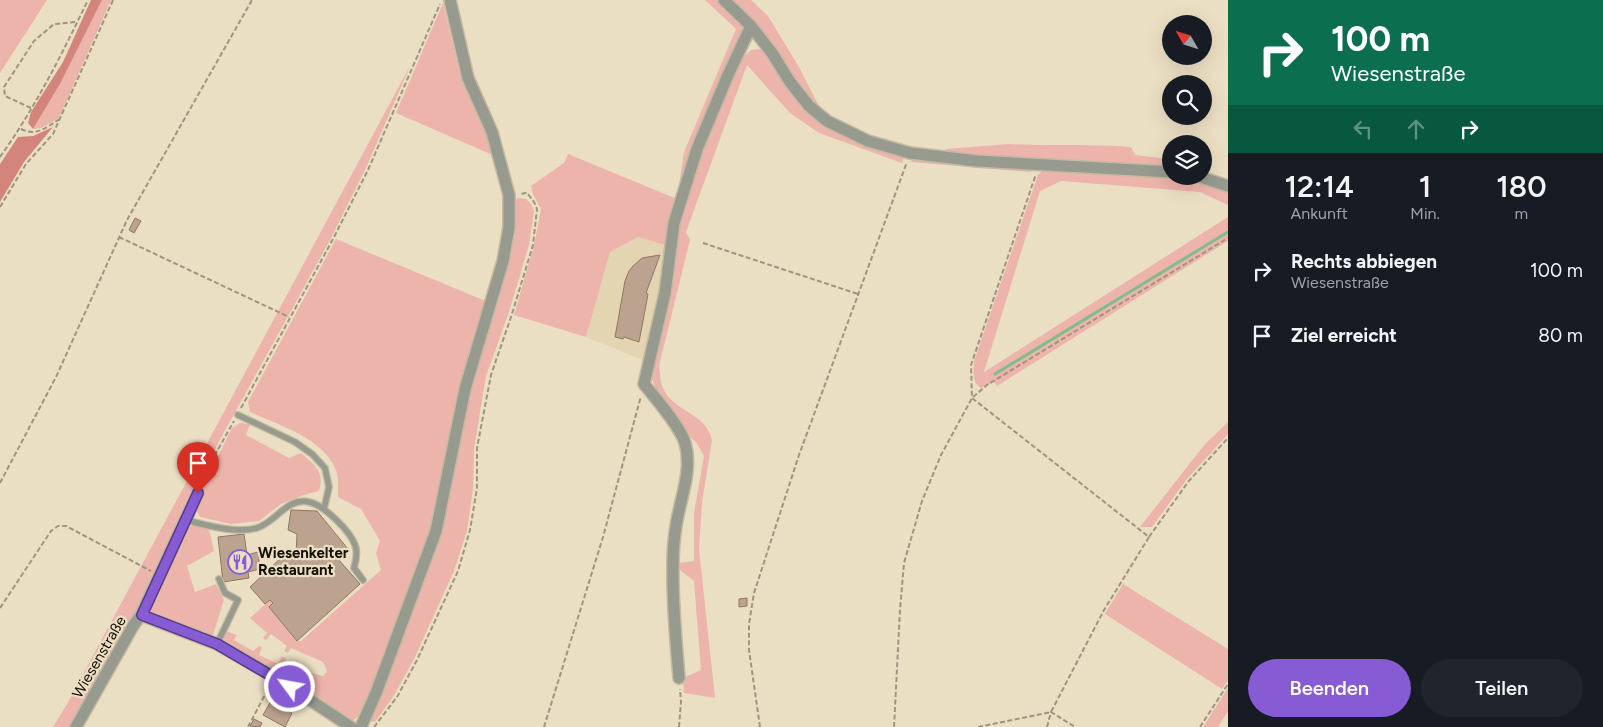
<!DOCTYPE html>
<html lang="de">
<meta charset="utf-8">
<style>
:root{--surface:#171b24;--page:#20242c;--text:#f1f3f6;--muted:#9ea1a6;--accent:#865bd4}
body{margin:0;font-family:Figtree,sans-serif;background:var(--page);color:var(--text);height:100vh;display:flex;flex-direction:column;font-size:19px;white-space:nowrap}
*{box-sizing:border-box;margin:0}
p{font-size:16px;color:var(--muted)}
.icon{flex:none;width:28px;height:28px;fill:none;stroke:currentColor;stroke-width:2;stroke-linecap:round;stroke-linejoin:round}
.map{position:relative;flex:1;overflow:hidden}
.panel{display:flex;flex-direction:column;background:var(--surface);width:375px}
.panel>*{flex:none}
.guide{background:#0b6e4f;color:#fff;overflow:hidden}
.needle{width:32px;rotate:309deg}
.controls{position:absolute;left:1162px;top:15px;display:grid;gap:10px}
.controls a{display:grid;place-items:center;width:50px;height:50px;border-radius:50%;background:var(--surface);box-shadow:0 5px 20px #0002;font-size:25px}
.pin{position:absolute;display:grid;place-items:center;width:42px;height:42px;color:#fff;margin:-51px -21px;border-radius:50% 50% 50% 0;rotate:-45deg;box-shadow:0 0 5px #0007}
.pin .icon{rotate:45deg}
.me{position:absolute;width:55px;margin:-28px;rotate:302deg;stroke-linejoin:round;filter:drop-shadow(0 0 4px #0008)}
.turn{display:flex;align-items:center;gap:18px;height:105px;padding:0 20px;font-size:22px}
.turn .icon{width:65px;height:65px;stroke-width:2.5}
.turn b{display:block;font-size:35px;line-height:42px}
.lanes{display:flex;align-items:center;height:48px;padding:0 20px;background:#0003;justify-content:center;gap:25px;direction:ltr}
.lanes .off{opacity:.35}
.eta{display:flex;justify-content:space-evenly;align-items:center;height:85px;text-align:center}
.eta b{font-size:30px;font-weight:600;line-height:35px}
.cta{display:flex;gap:10px;margin-top:auto;padding:10px 20px}
.cta a{flex:1;height:58px;border-radius:30px;background:var(--accent);color:#fff;font-size:20px;font-weight:600;line-height:58px;text-align:center}
.cta a+a{background:var(--page);color:var(--text)}
ul{padding:0;list-style:none}
li{display:flex;align-items:center;gap:15px;height:65px;padding:0 20px}
li div{flex:1}
li b{display:block;font-size:19px}
li em{font-style:normal}
main{display:flex;flex:1;min-height:0}
.map>svg:first-child{display:block}
</style>
<main>
<div class="map">
<svg width="1228" height="727" viewBox="0 0 1228 727">
<rect width="100%" height="100%" fill="#ebdfc3"/>
<path fill="#e3d4b2" d="M638,237L668,246L662,293L646,361L586,337L609,252Z"/>
<path fill="#edb4ac" d="M0,0H47L0,73Z
M102,0H111L59,118L41,128L33,129L60,84Z
M705,0H717L743,23L745,34L725,73L668,246L638,237L610,252L586,337L514,315L534,245L541,209L533,194L531,186L564,163L568,154L677,199L684,152L736,29Z
M727,0H751L768,16L799,67L823,114L810,104Z
M443,3L461,78L495,156L396,113Z
M759,49L765,51L806,109L900,153L904,157L902,163L819,133L790,113L747,65L686,232L690,240L659,366C660,372 660,380 662,386C672,412 706,412 712,440L702,503L699,549L715,698L684,693L683,678L701,670L694,581L679,569V563L694,561V513L704,456L696,442L684,433L657,393L651,376L678,223L699,152L742,58L751,50Z
M411,64L366,168L330,240L216,447L140,608L73,727H53L67,704Z
M1009,144C1050,146 1091,144 1131,147L1135,155L1168,159L1171,162V172L940,156L946,149Z
M916,157L1027,166L1031,172L910,162Z
M1046,168L1179,176L1199,180L1228,189V205L1200,192L1061,181L1040,191L984,372L1228,217V241L997,386L994,382L981,388C971,382 974,371 974,361L1038,175Z
M518,198L526,199L531,204L534,211L529,245L509,312L486,376L474,449L473,489L467,531L454,571L414,659L393,697L375,722L368,721L441,531L470,390L515,235L514,201Z
M336,239L488,302L427,541L372,691L359,716L352,721L226,646L222,640L226,631L237,635L234,640L253,651L259,646L262,647L259,655L278,664L282,656L286,659L285,662C297,668 310,673 323,676L327,671L323,662L291,648L288,653L284,651L287,646L271,634L266,640L263,638L267,633L250,618L270,600L273,603L269,607L297,641H301L381,570L376,553L380,541L361,509L338,497C338,489 339,477 336,470C323,438 279,425 250,412L248,402Z
M1228,422V434L1187,479L1152,527H1140L1205,444Z
M240,423L250,424L246,435L289,458L301,453C315,465 325,472 319,491L304,495L281,504L259,521L231,524L200,517L195,508L196,501L232,428Z
M193,525L209,529L214,551L187,566L195,592L216,584L224,600L212,638L149,612L183,530Z
M1123,584L1228,649V680L1222,689L1105,614Z
M1228,688V711L1218,727H1203Z"/>
<path fill="#d4857b" d="M91,0H102L60,84L33,129L28,123L31,112L63,62Z
M53,127L24,162L0,202V164L18,137L33,136Z"/>
<g fill="none" stroke-linecap="round" stroke-linejoin="round">
<path stroke="#7ebe8a" stroke-width="3" d="M995,374L1228,232"/>
</g>
<path fill="#bca390" stroke="#8f7765" d="M135,218L141,221L134,233L129,230Z
M660,255L646,293L648,294L639,342L624,337L623,339L615,337L625,281L629,271L633,266L642,258Z
M291,510L317,511L348,549L338,559L360,584L297,641L269,607L273,603L270,600L265,604L250,587L284,555H296L297,534L288,530Z
M244,534L247,555L258,552L260,569L248,572L249,578L223,582L218,537Z
M747,598V606L739,607V599Z
M271,701L292,713L285,727L263,715Z
M254,719L262,723L260,727L250,726Z"/>
<g fill="none" stroke-linecap="round" stroke-linejoin="round">
<g stroke="#c4baa1" stroke-width="8">
<path id="lane" d="M238,415L295,442L312,454L325,468L329,487L324,509
M185,520C207,525 234,534 257,528C276,522 287,497 309,502C324,505 350,531 355,545C358,552 356,561 354,568L363,580
M217,644L238,600L225,593L219,579"/>
</g>
<g stroke="#c4baa1" stroke-width="14">
<path id="street" d="M724,0L751,26L772,53L790,82L809,106L827,121L868,141L910,153L977,161L1171,172
M1197,176L1228,186
M141,615L217,644L275,677L351,727
M679,678C676,640 672,602 673,564C673,551 674,538 676,526C680,499 693,470 685,443C680,426 656,399 644,384L665,293L674,223L697,149L728,75L751,26
M76,727L133,626L141,615L198,493
M361,727L376,693L436,531L465,389L503,261L509,227V195L492,132L468,78L450,0"/>
</g>
<path stroke="#9e957f" stroke-width="2" stroke-dasharray="5 2.5" stroke-linecap="butt" d="M31,108L5,96L4,87L34,41L54,24L76,22
M21,129C37,137 46,127 60,119
M0,157C35,108 62,54 88,0
M0,207L26,164L53,134L113,0
M119,237L289,317
M703,243L858,294
M241,408L333,239L368,170L440,4
M0,483L56,377L127,220L252,0
M202,483L216,453L234,421
M1149,537L1188,482L1228,438
M0,608L51,531L58,526H66L151,571
M248,727L269,687
M374,727L397,697L417,660L458,571L470,530L477,488V448L491,375L512,314L533,245L537,209L534,202L527,193L519,194
M544,727L603,537L641,396
M679,727L681,702L680,689
M760,727L749,650V624L754,593L799,455L907,162
M894,727L900,610L904,563L922,501L941,455L972,398L987,385L1228,238
M978,727L1051,712L1104,610L1149,537L972,398L971,365L1036,174
M1047,727L1051,712L1075,727
M1200,727L1228,684"/>
<use href="#lane" stroke="#979a8e" stroke-width="5.5"/>
<use href="#street" stroke="#979a8e" stroke-width="11"/>
</g>
<g fill="none" stroke-linecap="round" stroke-linejoin="round">
<g stroke="#573b8a" stroke-width="12">
<path id="route" d="M198,493L142,615L217,644L290,687"/>
</g>
<use href="#route" stroke="#865bd4" stroke-width="9"/>
</g>
<defs>
<g id="restaurant-ring" transform="scale(1.25)"><circle r="9.5" fill="#ebdfc3" stroke="#865bd4" stroke-width="1.5"/><path d="M-5-6h1v4h1v-4h1v4h1v-4h1v5L-1.5 .5V6h-2V.5L-5-1ZM5-6V6H3V1.5H1.5Q1.5-4 5-6Z" fill="#865bd4"/></g>
</defs>
<g fill-rule="evenodd">
<use href="#restaurant-ring" x="240" y="562"/>
</g>
<g text-anchor="middle" dominant-baseline="central" stroke-width="4.5" stroke-linejoin="round" paint-order="stroke">
<g font-size="15" font-weight="bold" fill="#141006" stroke="#ebdfc3" text-anchor="start">
<text x="258" y="553">Wiesenkelter<tspan x="258" dy="17">Restaurant</tspan></text>
</g>
<g font-size="15" fill="#141006" stroke="#ebdfc3">
<text transform="translate(99 657) rotate(-60)">Wiesenstraße</text>
</g>
</g>
</svg>
<div class="controls">
<a><svg class="needle" viewBox="-14 -14 28 28"><path d="M0-13l5 13h-10z" fill="#e53935"/><path d="M0 13l5-13h-10z" fill="#9ea1a6"/></svg></a>
<a><svg class="icon" aria-label="search" viewBox="0 0 24 24"><circle cx="10" cy="10" r="6"/><path d="M15 15l6 6"/></svg></a>
<a><svg class="icon" aria-label="layers" viewBox="0 0 24 24"><path d="M12 4l9 5-9 5-9-5zM3 14l9 5 9-5"/></svg></a>
</div>
<div class="pin" style="left:198px;top:493px;background:#d93025"><svg class="icon" aria-label="arrive" viewBox="0 0 24 24"><path d="M6 21V4h12l-3 4 3 4H6"/></svg></div>
<svg class="me" style="left:290px;top:687px" viewBox="-20 -20 40 40"><circle r="17" fill="#865bd4" stroke="#fff" stroke-width="3"/><path d="M0-11L8 9 0 5-8 9z" fill="#fff"/></svg>
</div>
<section class="panel">
<div class="guide">
<div class="turn"><svg class="icon" aria-label="right" viewBox="0 0 24 24"><path d="M7 20v-9h11M14 6l5 5-5 5"/></svg><div><b>100 m</b>Wiesenstraße</div></div>
<div class="lanes"><svg class="icon off" aria-label="left" viewBox="0 0 24 24"><path d="M17 20v-9H6M10 6l-5 5 5 5"/></svg><svg class="icon off" aria-label="ahead" viewBox="0 0 24 24"><path d="M12 20V5M6 11l6-6 6 6"/></svg><svg class="icon" aria-label="right" viewBox="0 0 24 24"><path d="M7 20v-9h11M14 6l5 5-5 5"/></svg></div>
</div>
<div class="eta">
<div><b>12:14</b><p>Ankunft</p></div>
<div><b>1</b><p>Min.</p></div>
<div><b>180</b><p>m</p></div>
</div>
<ul>
<li><svg class="icon" aria-label="right" viewBox="0 0 24 24"><path d="M7 20v-9h11M14 6l5 5-5 5"/></svg><div><b>Rechts abbiegen</b><p>Wiesenstraße</p></div><em>100 m</em></li>
<li><svg class="icon" aria-label="arrive" viewBox="0 0 24 24"><path d="M6 21V4h12l-3 4 3 4H6"/></svg><div><b>Ziel erreicht</b></div><em>80 m</em></li>
</ul>
<div class="cta"><a>Beenden</a><a>Teilen</a></div>
</section>
</main>
